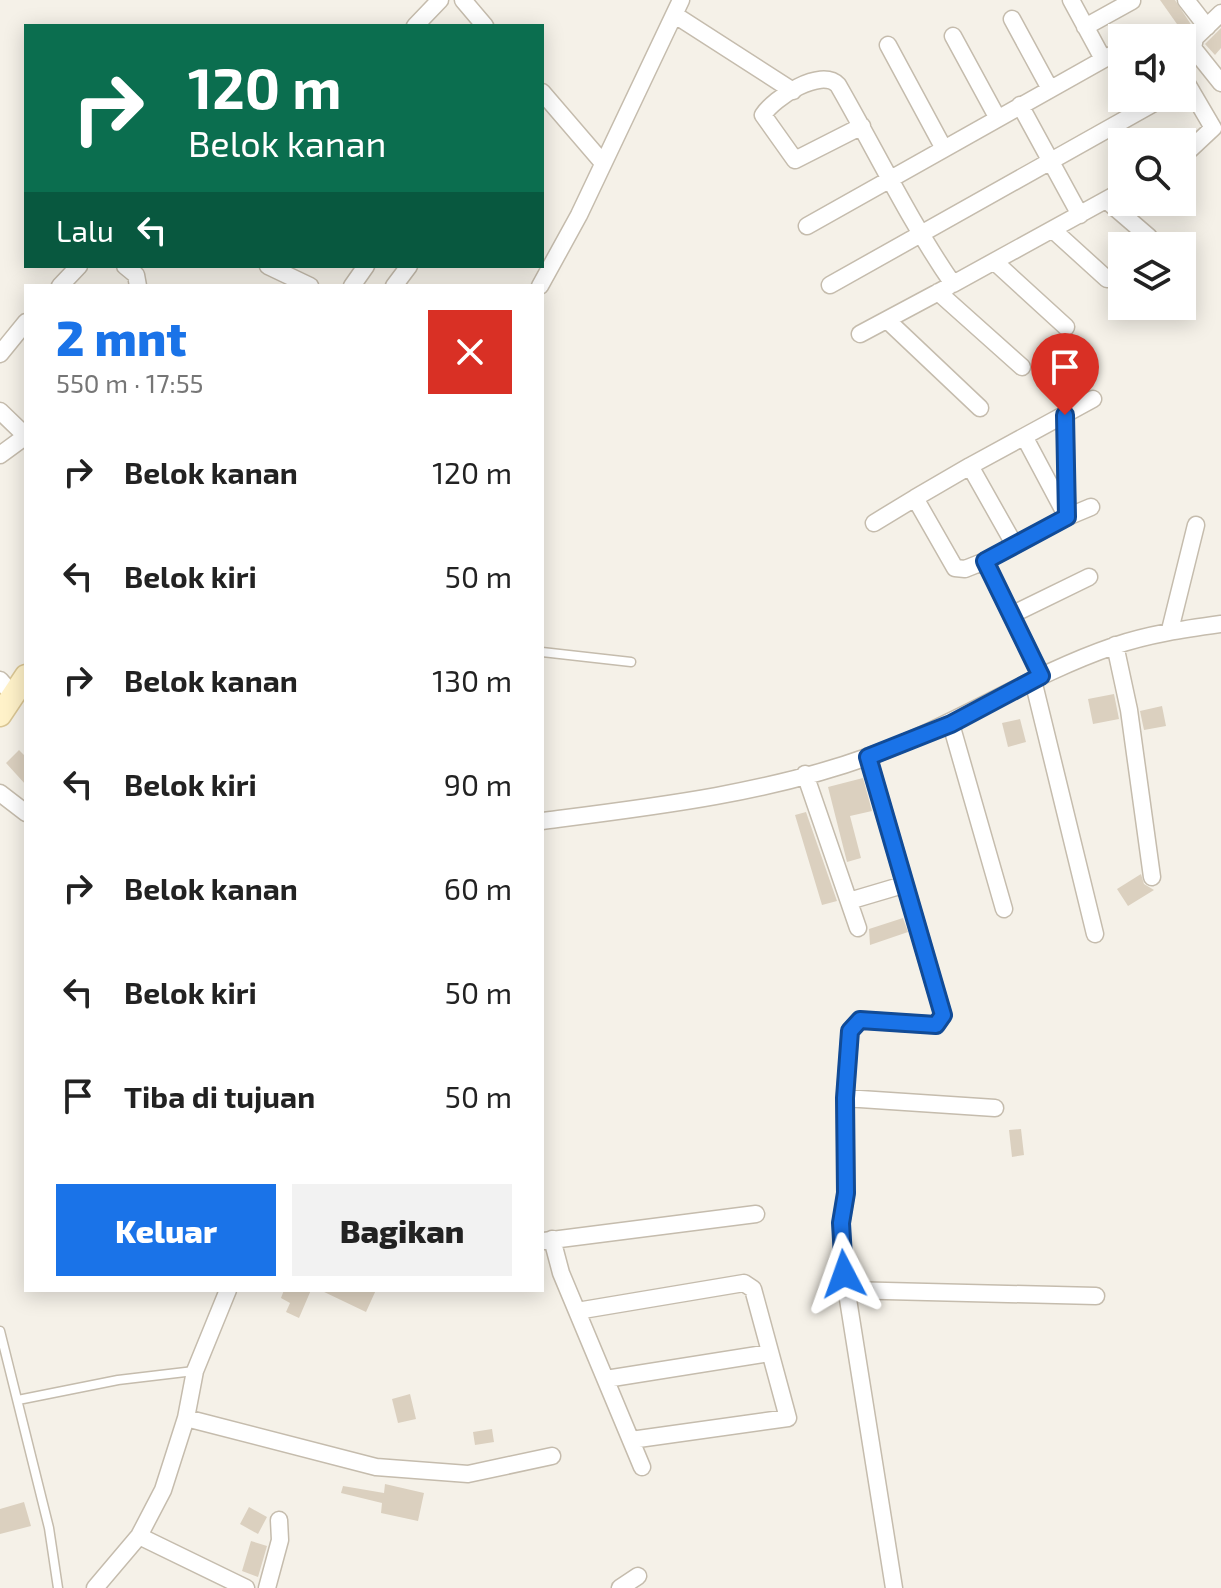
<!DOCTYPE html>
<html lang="id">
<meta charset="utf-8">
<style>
:root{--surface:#fff;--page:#f2f2f2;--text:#222;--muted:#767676;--accent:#1a73e8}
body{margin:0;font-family:"Exo 2",sans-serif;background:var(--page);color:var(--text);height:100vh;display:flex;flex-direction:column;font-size:30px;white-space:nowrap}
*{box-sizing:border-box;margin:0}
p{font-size:26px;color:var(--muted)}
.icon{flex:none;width:44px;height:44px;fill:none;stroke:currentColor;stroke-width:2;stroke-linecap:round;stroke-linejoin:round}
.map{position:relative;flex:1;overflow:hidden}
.drawer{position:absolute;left:24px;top:284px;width:520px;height:1008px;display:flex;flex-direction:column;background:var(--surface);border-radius:0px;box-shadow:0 4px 20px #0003}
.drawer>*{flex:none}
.top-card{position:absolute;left:24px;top:24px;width:520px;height:244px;border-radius:0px;box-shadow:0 4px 20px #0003;background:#0b6e4f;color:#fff;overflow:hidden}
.fabs{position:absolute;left:1108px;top:24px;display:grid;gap:16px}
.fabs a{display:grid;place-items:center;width:88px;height:88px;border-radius:0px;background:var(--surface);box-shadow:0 4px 20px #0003;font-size:40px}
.pin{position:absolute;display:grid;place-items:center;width:68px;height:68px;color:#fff;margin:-82px -34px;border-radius:50% 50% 50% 0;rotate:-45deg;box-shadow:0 0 8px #0007}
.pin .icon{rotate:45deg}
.me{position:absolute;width:88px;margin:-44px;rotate:356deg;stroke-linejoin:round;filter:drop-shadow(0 0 6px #0008)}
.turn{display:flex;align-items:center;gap:28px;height:168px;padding:0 32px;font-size:36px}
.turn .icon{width:104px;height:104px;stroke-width:2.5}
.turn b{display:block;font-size:56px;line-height:68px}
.then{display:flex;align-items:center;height:76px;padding:0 32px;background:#0003;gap:16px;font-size:30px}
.round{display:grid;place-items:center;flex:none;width:84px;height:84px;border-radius:0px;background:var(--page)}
.head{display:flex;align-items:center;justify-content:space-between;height:136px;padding:0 32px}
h1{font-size:48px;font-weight:800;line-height:60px;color:var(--accent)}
.cta{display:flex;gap:16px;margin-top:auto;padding:16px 32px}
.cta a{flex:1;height:92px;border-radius:0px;background:var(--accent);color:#fff;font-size:32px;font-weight:800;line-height:92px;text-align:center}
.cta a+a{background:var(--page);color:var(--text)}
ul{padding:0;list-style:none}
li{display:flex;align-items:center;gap:24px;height:104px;padding:0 32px}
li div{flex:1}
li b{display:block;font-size:30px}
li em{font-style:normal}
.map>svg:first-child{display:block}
</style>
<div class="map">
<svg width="1221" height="1588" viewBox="0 0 1221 1588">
<rect width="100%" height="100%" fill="#f5f1e8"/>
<path fill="#dbd0bf" d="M1160,0H1175L1192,26L1184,34Z
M1221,28V48L1215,55L1205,44Z
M1114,694L1119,719L1093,724L1088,699Z
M1162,706L1166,726L1144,730L1140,711Z
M1020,719L1026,742L1008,747L1002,723Z
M19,750L26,757V785L6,763Z
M863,778L872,811L850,816L861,858L847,862L828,787Z
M806,812L837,901L822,905L795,815Z
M1141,874L1144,884L1154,890L1128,906L1117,889Z
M903,918L908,932L870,945L869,929Z
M1021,1129L1024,1155L1012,1157L1009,1130Z
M284,1290H311L299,1318L286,1312L290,1303L281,1298Z
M320,1290H376L366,1312Z
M410,1394L416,1419L398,1423L392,1399Z
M492,1429L494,1442L475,1445L473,1432Z
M385,1484L424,1493L418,1521L381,1513L382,1503L341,1493L343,1486L384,1493Z
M24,1502L31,1526L0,1534V1509Z
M249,1507L267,1517L258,1534L240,1524Z
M251,1541L267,1546L258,1577L242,1571Z"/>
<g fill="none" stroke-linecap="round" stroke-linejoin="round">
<g stroke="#c5bcad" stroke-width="11">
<path id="lane" d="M542,652L631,662
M0,1331L49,1528L58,1588
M18,1400L118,1380L194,1371"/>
</g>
<g stroke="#c5bcad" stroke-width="19">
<path id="street" d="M463,0L485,26
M1071,0L1103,59
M1186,0L1207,27
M1221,13L1195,38L1193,48L1221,83
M675,15L793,91
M1012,19L1050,89
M415,26L440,0
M1085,27L1132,1
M953,36L997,117
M1142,38L1151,35L1158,38
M888,45L943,147
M1182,75L1213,128L1182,157
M542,92L603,163
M1020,105L1080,215
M862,126L795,160L763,115C774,98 821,67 838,85C876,151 910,222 953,284L1122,191
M1106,200L1149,237
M1125,216L1139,202
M807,226L1122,49
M1053,230L1107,279
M996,263L1066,327
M125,266L136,275L138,286
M268,266L310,286
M830,285L1163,98
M60,286L79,266
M352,286L366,266
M394,286L409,266
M540,286L579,215L681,0
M938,292L1022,367
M887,320L980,408
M860,334L948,287
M0,354L26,322
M0,411L26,436
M1025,438L1067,517L1091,507
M0,455L26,436
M970,466L1093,399
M874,523L915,498
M985,561L965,569L955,568L915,498L970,466L1014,544
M1011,615L1089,577
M1170,630L1196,525
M1115,645L1129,710L1152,877
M1041,676L985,561L1067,517L1065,415
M0,680L13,695
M1033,680L1095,934
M951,724L1004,909
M868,757L943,1015L936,1025L860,1020L850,1031L845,1098L846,1193L841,1223L844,1274L894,1588
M805,774L858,928
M0,793L26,813
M542,821C652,807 765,794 870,756C955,726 1029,675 1114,646C1149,634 1185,629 1221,624
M849,901L903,885
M845,1098L995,1108
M552,1239L561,1273L642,1467
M544,1241L756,1214
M846,1290L1096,1296
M577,1311L744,1283L753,1289L788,1418L631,1440
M606,1379L769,1353
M186,1418L376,1467L468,1474L552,1456
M139,1536L246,1588
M95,1588L139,1536L163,1490L186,1418L195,1371L228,1290
M267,1588L280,1540L279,1520
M620,1588L638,1576"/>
</g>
<g stroke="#dac694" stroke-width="25">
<path id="secondary" d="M0,715L26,676"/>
</g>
<use href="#lane" stroke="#fff" stroke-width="8"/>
<use href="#street" stroke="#fff" stroke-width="16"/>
<use href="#secondary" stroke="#fff2c9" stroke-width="22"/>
</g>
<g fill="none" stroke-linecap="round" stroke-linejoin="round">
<g stroke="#114b97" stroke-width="20">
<path id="route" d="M844,1274L841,1223L846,1193L845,1098L850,1031L860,1020L936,1025L943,1015L868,757L951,724L1041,676L985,561L1067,517L1065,415"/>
</g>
<use href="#route" stroke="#1a73e8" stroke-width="14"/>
</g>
</svg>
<div class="fabs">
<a><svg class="icon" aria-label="sound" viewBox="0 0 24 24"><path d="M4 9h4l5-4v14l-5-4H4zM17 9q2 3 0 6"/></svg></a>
<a><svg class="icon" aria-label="search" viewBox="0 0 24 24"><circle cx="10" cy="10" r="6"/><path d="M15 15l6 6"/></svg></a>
<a><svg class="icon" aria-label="layers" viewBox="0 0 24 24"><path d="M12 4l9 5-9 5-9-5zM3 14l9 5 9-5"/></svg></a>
</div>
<div class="pin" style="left:1065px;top:415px;background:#d93025"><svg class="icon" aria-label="arrive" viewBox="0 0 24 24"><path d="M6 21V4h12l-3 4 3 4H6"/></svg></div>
<svg class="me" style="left:844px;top:1274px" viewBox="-20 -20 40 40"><path d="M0-17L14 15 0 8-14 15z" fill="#1a73e8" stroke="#fff" stroke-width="4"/></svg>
<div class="top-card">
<div class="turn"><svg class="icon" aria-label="right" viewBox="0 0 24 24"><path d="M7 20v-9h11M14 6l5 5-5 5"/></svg><div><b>120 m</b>Belok kanan</div></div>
<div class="then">Lalu<svg class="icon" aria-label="left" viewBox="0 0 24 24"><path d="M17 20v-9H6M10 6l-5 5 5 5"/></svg></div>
</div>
<section class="drawer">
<div class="head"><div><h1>2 mnt</h1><p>550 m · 17:55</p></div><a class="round" style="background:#d93025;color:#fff"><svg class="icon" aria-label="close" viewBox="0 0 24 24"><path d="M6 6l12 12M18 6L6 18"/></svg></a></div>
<ul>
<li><svg class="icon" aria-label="right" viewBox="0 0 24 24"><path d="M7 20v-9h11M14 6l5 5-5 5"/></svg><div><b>Belok kanan</b></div><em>120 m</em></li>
<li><svg class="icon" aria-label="left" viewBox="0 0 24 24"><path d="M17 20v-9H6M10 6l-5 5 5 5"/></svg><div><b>Belok kiri</b></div><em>50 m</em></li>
<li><svg class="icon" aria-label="right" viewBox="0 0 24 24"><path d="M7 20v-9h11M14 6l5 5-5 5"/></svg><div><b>Belok kanan</b></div><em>130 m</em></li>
<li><svg class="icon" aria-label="left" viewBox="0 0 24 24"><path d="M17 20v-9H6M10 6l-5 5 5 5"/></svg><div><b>Belok kiri</b></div><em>90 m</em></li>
<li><svg class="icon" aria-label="right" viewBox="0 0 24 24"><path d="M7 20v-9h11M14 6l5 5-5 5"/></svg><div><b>Belok kanan</b></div><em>60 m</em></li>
<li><svg class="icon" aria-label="left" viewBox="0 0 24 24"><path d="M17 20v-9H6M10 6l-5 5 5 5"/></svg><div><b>Belok kiri</b></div><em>50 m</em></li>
<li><svg class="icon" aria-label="arrive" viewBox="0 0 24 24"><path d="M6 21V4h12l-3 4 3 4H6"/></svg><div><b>Tiba di tujuan</b></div><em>50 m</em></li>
</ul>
<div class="cta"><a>Keluar</a><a>Bagikan</a></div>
</section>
</div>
